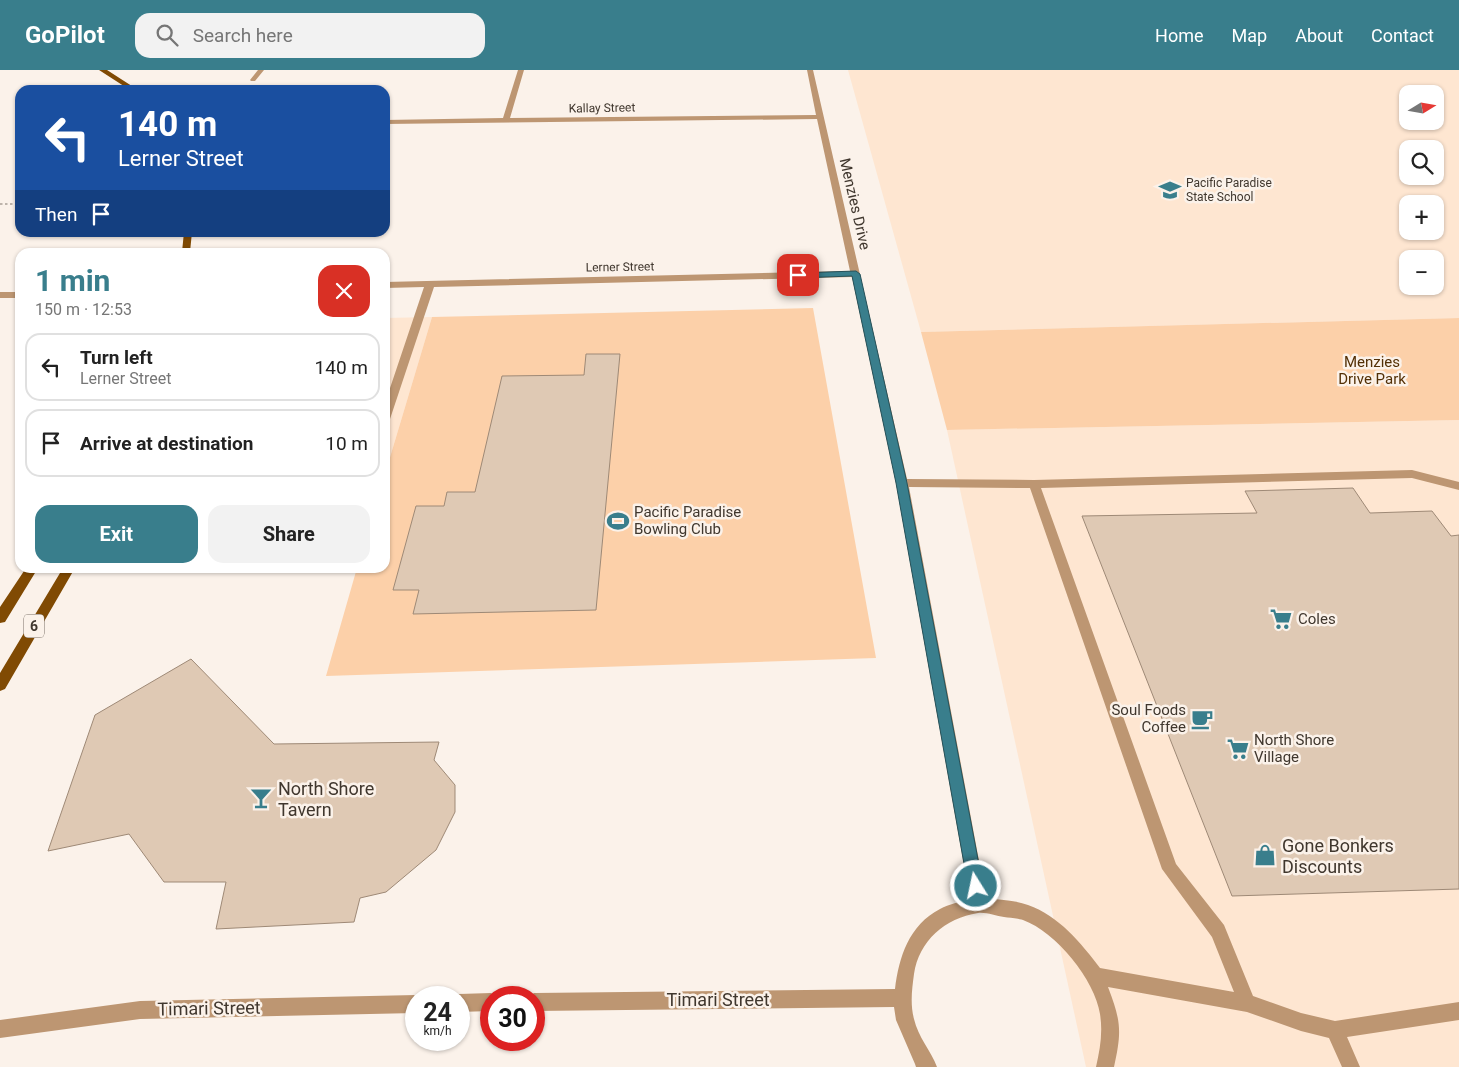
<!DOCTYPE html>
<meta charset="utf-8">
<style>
:root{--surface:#fff;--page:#f2f2f2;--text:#222;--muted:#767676;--line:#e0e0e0;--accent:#397e8c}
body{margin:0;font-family:Roboto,sans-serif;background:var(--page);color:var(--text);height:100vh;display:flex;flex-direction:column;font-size:19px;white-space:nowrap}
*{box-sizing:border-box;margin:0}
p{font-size:16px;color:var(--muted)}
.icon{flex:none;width:28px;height:28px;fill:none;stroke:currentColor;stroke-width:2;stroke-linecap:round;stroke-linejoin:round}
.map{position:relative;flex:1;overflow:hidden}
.sheet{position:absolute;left:15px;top:178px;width:375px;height:325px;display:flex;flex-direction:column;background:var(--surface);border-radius:15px;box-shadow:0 1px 4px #0004}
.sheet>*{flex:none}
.banner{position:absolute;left:15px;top:15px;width:375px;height:152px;border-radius:15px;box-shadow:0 1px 4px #0004;background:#1a4fa0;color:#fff;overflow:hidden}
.needle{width:32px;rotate:79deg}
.controls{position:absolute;left:1399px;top:15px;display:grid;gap:10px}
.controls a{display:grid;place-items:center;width:45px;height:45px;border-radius:10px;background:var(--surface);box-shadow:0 1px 4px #0004;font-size:25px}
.speed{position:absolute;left:405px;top:916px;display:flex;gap:10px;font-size:25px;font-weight:700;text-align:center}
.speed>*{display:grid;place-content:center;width:65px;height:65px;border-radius:50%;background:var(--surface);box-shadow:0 1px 4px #0004;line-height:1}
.speed small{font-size:12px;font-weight:400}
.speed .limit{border:8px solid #d22;background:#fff;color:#111}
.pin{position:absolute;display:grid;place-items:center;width:42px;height:42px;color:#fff;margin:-21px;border-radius:10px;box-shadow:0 2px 8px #0006}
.me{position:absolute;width:55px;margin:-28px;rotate:350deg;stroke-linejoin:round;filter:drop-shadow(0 0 4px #0008)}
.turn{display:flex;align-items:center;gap:18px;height:105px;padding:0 20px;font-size:22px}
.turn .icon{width:65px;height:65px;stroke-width:2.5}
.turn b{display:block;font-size:35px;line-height:42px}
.then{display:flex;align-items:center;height:48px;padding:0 20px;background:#0003;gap:10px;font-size:19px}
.round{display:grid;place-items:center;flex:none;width:52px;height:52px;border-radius:15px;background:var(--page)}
.summary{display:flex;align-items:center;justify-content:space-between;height:85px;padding:0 20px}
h1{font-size:30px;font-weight:700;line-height:38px;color:var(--accent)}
.action{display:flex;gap:10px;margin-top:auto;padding:10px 20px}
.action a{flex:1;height:58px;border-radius:15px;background:var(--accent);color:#fff;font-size:20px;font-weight:700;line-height:58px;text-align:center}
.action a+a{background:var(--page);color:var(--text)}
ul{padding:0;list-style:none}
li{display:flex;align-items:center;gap:15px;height:68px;margin:0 10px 8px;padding:0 10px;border:2px solid var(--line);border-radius:15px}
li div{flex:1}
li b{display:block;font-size:19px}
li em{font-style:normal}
header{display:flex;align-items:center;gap:30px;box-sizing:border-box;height:70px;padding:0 25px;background:var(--accent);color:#fff}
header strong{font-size:24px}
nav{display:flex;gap:28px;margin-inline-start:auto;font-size:18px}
.search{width:350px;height:45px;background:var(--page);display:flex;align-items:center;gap:12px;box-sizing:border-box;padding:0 18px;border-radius:15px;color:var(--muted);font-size:19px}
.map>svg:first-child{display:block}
</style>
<header>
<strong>GoPilot</strong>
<div class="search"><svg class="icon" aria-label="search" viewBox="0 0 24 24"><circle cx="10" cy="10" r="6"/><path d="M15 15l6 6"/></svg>Search here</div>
<nav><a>Home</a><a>Map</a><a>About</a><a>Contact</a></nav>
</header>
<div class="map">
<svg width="1459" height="997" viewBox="0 0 1459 997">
<rect width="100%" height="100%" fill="#fbf2ea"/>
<path fill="#fee6d1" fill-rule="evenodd" d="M848,0H1459V248L921,262ZM1408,24H1435V51H1408ZM1408,79H1435V106H1408ZM1408,134H1435V161H1408ZM1408,189H1435V216H1408Z
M432,247L385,404V248Z
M1459,350V997H1086L947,360Z"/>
<path fill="#fcd0a9" d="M813,238L876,588L326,606L357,498H385V404L432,247Z
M1459,248V350L947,360L921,262Z"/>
<path fill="#dfc9b4" stroke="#9e8976" d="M586,284H620L596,540L413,544L419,520H393L416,436H444L447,422H475L502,306L584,305Z
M1353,418L1370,443L1432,441L1451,466L1459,465V819L1232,826L1082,446L1257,443L1245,421Z
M191,589L274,674L439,672L434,690L455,715V742L436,780L386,822L360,828L354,852L216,859L226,812H164L129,764L48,781L95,645Z"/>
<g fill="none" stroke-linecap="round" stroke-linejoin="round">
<path stroke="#bdb4ab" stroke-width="2" stroke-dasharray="2.5 2.5" stroke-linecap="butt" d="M0,134H20"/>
<path fill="#bd9672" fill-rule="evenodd" d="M258,0H264L255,11H251L250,10Z
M518,0H524L510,48L816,45L807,0H813L907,409L1034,410L1412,400L1459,412V420L1412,408L1041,418L1176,794L1224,855L1253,926L1301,943L1335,951L1459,932V950L1347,967L1360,997H1342L1329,968L1301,961L1247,942L1108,917C1121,951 1122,961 1114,997H1096C1100,979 1103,963 1100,944C1095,910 1056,862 1023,850C1018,848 1010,848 1004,847C996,846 986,842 978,843C945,848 919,871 914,904C912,919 910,934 914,949C918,967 931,981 937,997H916L915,994L896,950L894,937L534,941V928H527L534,923L895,919C899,887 909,855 940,839C949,834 960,832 970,829L896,413L852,207L434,217L390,349L385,352V333L424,217L385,218V212L850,201L817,49L385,54V50L503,48ZM909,417L1030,418L1162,799L1212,867L1234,922L1100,898C1081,873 1059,846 1028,835C1015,830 999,830 986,828Z
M0,222H20V228H0Z
M491,923L498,928H491V941L459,942V928H452L459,924Z
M416,925L422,928H416V943L140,949L0,968V950L140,931Z"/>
<path fill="#804a03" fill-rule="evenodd" d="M99,0H107L138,20H130Z
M184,162H192L190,182H182Z
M26,498H38L5,552L0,553V537Z
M63,498H75L5,619L0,621V603Z"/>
</g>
<path fill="#397e8c" stroke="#25525b" d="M856,201L860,204L907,413L983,816L981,821L976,823L971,821L968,816L896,413L852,206L798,208L794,205L798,203Z"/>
<defs>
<g id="school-bare" transform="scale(1.725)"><path d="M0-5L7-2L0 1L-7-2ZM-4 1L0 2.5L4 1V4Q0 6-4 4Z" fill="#397e8c" stroke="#fbf2ea" stroke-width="2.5" paint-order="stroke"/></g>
<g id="stadium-bare" transform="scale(1.725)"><path d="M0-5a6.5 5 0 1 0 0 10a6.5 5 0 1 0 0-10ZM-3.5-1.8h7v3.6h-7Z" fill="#397e8c" stroke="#fbf2ea" stroke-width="2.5" paint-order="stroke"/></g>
<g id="supermarket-bare" transform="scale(1.725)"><path d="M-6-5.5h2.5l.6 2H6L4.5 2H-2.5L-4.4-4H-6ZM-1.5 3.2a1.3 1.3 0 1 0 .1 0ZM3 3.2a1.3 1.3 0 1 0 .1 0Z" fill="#397e8c" stroke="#fbf2ea" stroke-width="2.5" paint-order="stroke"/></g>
<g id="cafe-bare" transform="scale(1.725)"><path d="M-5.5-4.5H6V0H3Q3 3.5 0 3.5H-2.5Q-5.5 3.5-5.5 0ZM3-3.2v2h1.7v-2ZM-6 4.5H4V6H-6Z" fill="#397e8c" stroke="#fbf2ea" stroke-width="2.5" paint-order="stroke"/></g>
<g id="bar-bare" transform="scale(1.725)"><path d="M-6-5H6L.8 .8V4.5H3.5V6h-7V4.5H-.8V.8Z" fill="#397e8c" stroke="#fbf2ea" stroke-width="2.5" paint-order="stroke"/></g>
<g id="shop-bare" transform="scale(1.725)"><path d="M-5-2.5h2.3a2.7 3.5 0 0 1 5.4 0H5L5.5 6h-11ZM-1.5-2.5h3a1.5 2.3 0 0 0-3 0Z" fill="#397e8c" stroke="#fbf2ea" stroke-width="2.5" paint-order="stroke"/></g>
</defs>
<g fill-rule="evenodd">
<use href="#school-bare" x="1170" y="120"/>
<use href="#stadium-bare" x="618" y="451"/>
<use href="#supermarket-bare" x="1281" y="549"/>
<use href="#cafe-bare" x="1202" y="649"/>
<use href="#supermarket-bare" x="1238" y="679"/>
<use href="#bar-bare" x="261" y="728"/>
<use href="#shop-bare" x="1265" y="785"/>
</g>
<g text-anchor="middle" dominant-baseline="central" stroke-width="5" stroke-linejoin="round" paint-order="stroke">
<g font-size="12" fill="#40372e" stroke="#fbf2ea">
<text transform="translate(602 38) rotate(-1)">Kallay Street</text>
<text transform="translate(620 197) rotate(-1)">Lerner Street</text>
</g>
<g font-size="12" fill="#40372e" stroke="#fbf2ea" text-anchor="start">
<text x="1186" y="113">Pacific Paradise<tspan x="1186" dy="14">State School</tspan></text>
</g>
<rect fill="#fbf2ea" stroke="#786f66" stroke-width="1" x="24" y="544.5" width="20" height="23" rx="4"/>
<g font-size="14" font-weight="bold" fill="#40372e">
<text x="34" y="556">6</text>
</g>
<g font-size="15" fill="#40372e" stroke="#fbf2ea">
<text transform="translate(855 134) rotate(77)">Menzies Drive</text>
</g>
<g font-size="15" fill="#533006" stroke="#fbf2ea">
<text x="1372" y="292">Menzies<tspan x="1372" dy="17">Drive Park</tspan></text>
</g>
<g font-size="15" fill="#40372e" stroke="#fbf2ea" text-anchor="start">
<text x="634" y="442">Pacific Paradise<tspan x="634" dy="17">Bowling Club</tspan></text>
<text x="1298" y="549">Coles</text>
<text x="1186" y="640" text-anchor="end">Soul Foods<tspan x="1186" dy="17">Coffee</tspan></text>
<text x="1254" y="670">North Shore<tspan x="1254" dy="17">Village</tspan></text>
</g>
<g font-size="18" fill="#40372e" stroke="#fbf2ea" text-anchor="start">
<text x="278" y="718">North Shore<tspan x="278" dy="21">Tavern</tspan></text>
<text x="1282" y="775">Gone Bonkers<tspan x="1282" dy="21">Discounts</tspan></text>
</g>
<g font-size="18" fill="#40372e" stroke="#fbf2ea">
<text x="718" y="929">Timari Street</text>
<text transform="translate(209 938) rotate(-1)">Timari Street</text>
</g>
</g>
</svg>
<div class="controls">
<a><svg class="needle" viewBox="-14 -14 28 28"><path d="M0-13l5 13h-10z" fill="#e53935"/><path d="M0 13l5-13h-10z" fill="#767676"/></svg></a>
<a><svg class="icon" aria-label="search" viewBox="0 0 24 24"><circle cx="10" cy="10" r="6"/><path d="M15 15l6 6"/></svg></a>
<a>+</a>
<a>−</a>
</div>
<div class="speed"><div>24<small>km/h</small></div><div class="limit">30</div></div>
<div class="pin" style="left:798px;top:205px;background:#d93025"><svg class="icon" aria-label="arrive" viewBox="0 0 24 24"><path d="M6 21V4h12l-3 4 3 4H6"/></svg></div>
<svg class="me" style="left:976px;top:816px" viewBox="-20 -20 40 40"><circle r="17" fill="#397e8c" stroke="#fff" stroke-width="3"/><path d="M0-11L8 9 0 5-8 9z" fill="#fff"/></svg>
<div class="banner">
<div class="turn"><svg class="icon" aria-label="left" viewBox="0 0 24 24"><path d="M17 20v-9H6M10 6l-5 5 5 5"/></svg><div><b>140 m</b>Lerner Street</div></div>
<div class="then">Then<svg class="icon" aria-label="arrive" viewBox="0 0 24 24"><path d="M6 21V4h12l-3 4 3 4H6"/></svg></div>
</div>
<section class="sheet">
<div class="summary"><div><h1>1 min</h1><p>150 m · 12:53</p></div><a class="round" style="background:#d93025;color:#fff"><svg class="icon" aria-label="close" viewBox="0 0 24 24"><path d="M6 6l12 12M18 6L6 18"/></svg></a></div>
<ul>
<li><svg class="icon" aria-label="left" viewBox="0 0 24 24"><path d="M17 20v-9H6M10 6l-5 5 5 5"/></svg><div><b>Turn left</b><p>Lerner Street</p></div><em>140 m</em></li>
<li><svg class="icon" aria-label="arrive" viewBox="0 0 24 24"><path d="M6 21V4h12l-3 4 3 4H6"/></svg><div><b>Arrive at destination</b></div><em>10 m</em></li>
</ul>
<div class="action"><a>Exit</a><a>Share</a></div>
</section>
</div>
